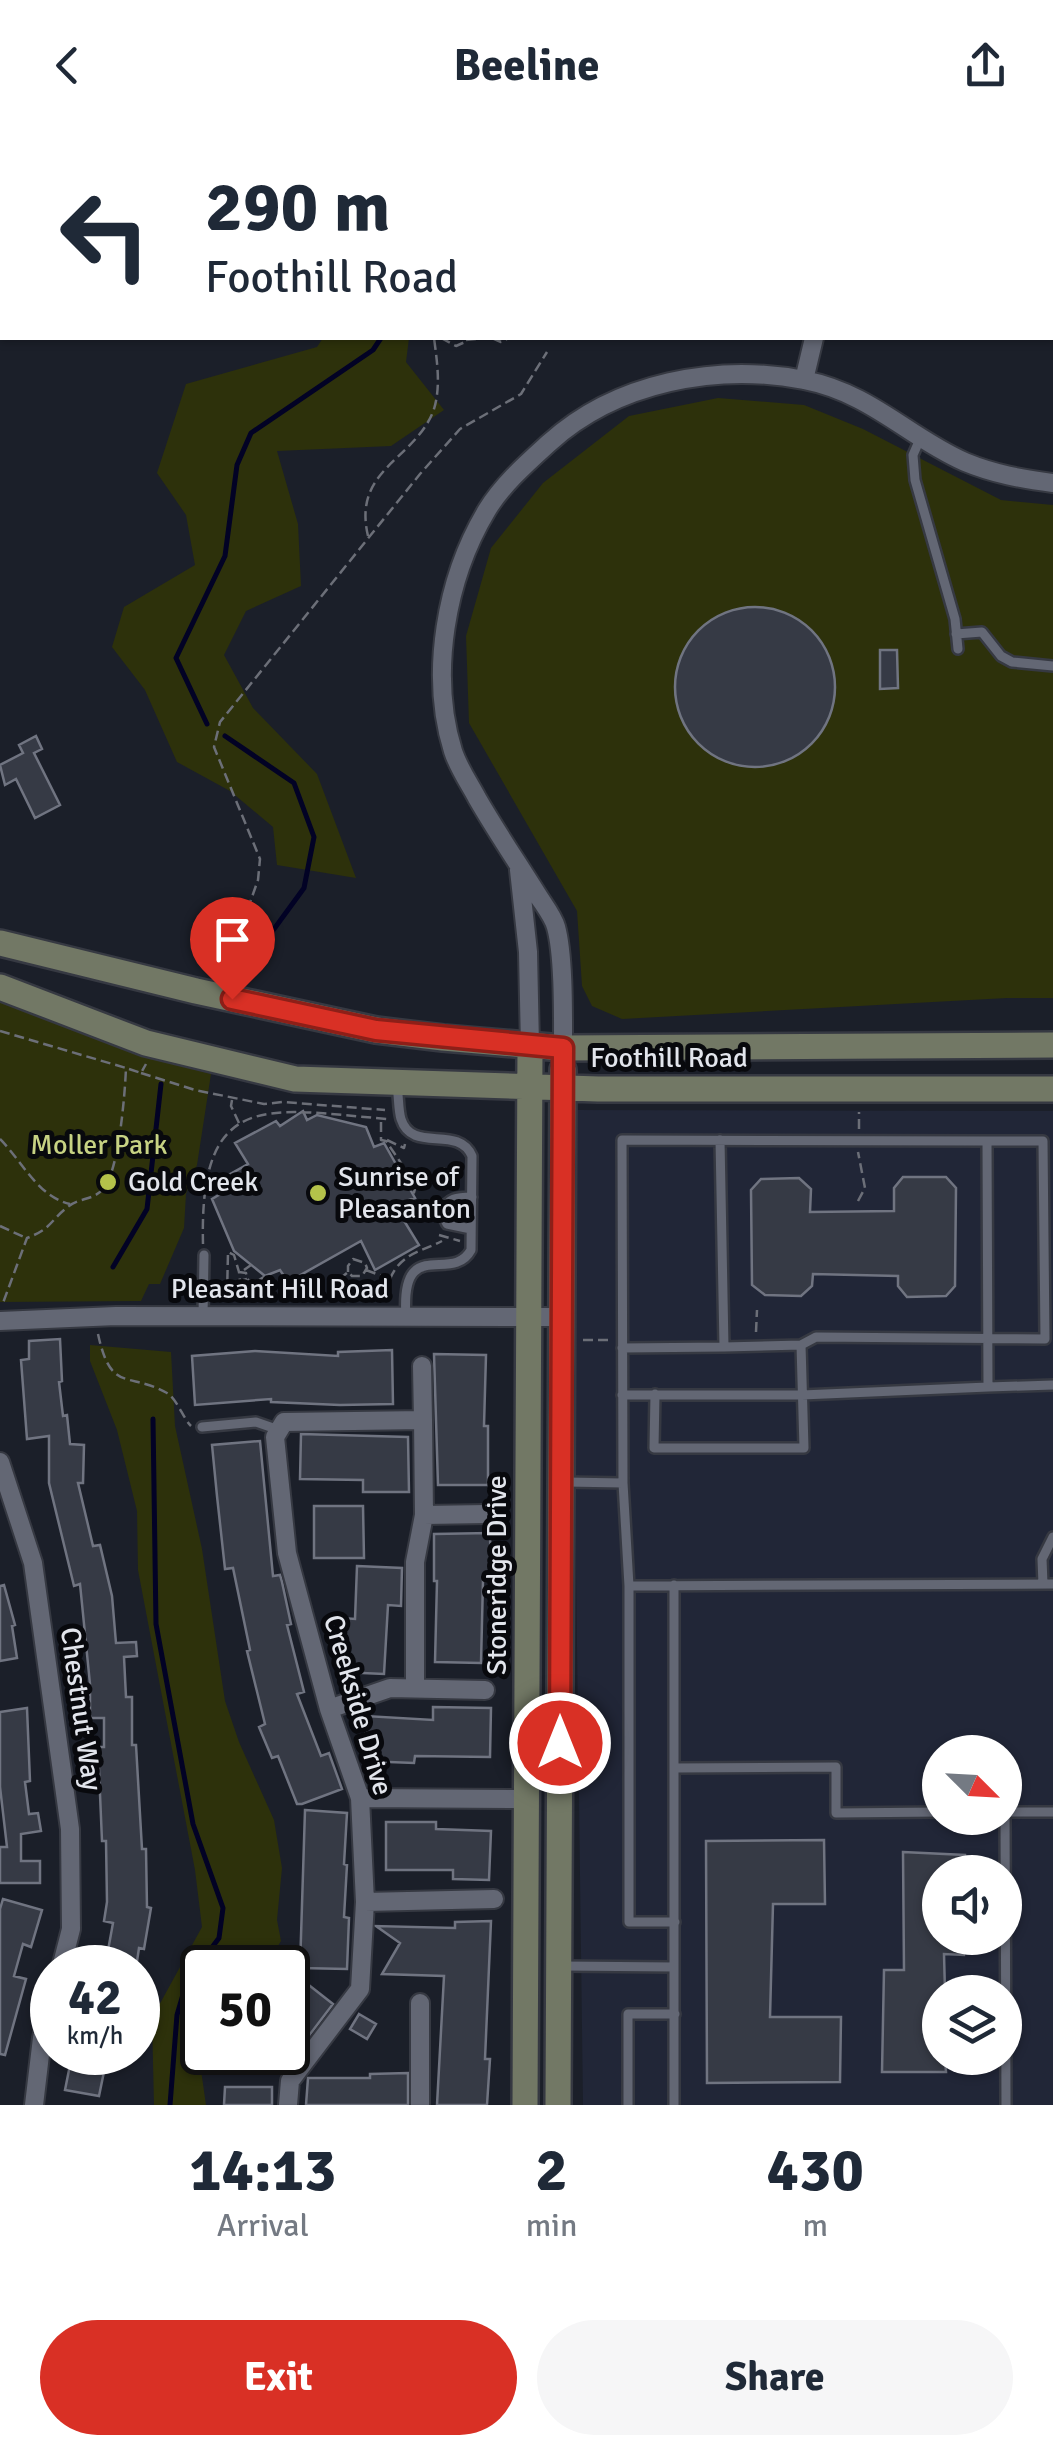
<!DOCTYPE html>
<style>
:root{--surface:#fff;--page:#f6f6f7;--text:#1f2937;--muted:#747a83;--accent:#d93025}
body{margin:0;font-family:Signika,sans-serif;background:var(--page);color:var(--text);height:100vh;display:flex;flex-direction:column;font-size:38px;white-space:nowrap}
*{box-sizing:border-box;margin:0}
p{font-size:32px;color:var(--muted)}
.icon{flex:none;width:55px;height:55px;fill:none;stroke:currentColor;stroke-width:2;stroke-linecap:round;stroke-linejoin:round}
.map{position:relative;height:1975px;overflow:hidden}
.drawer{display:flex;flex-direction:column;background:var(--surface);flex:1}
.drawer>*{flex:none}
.top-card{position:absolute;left:0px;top:0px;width:1055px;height:210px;box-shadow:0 2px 8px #0004;background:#fff;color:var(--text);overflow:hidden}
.needle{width:65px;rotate:114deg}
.fabs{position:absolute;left:922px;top:1605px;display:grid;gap:20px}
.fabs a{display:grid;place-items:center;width:100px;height:100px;border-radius:50%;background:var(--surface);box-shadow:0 2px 8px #0004;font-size:50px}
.speed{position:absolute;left:30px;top:1815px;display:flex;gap:20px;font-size:50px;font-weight:700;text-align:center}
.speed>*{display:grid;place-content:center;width:130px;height:130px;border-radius:50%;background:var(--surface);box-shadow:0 2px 8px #0004;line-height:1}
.speed small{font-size:25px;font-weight:400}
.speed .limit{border:5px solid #111;border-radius:15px;background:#fff;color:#111}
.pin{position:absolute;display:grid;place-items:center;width:85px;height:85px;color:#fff;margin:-102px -42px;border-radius:50% 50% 50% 0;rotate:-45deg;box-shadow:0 0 10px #0007}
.pin .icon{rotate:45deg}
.me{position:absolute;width:110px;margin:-55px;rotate:0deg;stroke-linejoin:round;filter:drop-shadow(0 0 8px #0008)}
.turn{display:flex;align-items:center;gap:35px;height:210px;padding:0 40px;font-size:45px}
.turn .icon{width:130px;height:130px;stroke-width:2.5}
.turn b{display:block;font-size:70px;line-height:85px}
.eta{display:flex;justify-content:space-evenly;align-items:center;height:170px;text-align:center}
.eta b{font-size:60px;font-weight:700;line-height:70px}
.cta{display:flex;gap:20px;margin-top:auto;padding:20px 40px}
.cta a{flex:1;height:115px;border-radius:60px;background:var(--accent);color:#fff;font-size:40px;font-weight:700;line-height:115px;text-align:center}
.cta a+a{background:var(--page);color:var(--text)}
header{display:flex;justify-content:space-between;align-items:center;height:130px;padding:0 40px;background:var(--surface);font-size:45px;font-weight:700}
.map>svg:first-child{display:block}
</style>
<header><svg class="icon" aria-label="back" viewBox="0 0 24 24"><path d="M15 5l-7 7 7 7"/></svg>Beeline<svg class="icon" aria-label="share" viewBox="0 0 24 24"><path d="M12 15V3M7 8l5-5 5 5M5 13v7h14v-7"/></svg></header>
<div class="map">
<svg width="1053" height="1975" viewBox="0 0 1053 1975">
<rect width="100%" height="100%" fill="#1b1f29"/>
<path fill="#212637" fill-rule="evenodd" d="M570,980L1053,981V1975H583ZM940,1622H1005V1688H940ZM940,1742H1005V1808H940ZM940,1862H1005V1928H940Z"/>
<path fill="#2d310b" d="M323,208H409L406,232L444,280L391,316L277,321L298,394L301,456L246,481L224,525L253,578L317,644L356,748L277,735L273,697L230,661L177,632L145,560L112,517L124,477L195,435L186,385L157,343L186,254L317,217Z
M718,268L804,275L863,299L1001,370L1053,375V868H1007L622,889L592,876L582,856L577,781L469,593L466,506L491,418L543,353L629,286Z
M0,869L150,928L211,944L197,1035L186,1064L184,1098L160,1154H149L141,1171L0,1172Z
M90,1215L171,1222L175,1296L202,1419L225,1571L239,1612L274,1690L282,1738L277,1790L281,1811L265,1837L202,1838V1895L197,1912L206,1975H154L152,1888L202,1797L195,1740L138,1440L137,1381L117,1300L90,1231Z"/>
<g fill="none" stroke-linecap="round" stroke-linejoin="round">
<path stroke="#020225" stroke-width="5" d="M525,2L527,0
M207,594L176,528L225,426L237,335L251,303L373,220L381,208
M225,606L294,653L314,707L304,758L236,851
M113,1137L147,1079L161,954
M153,1289L156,1494L193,1694L223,1778L219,1808L187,1851L177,1885L170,1975"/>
</g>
<path fill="#363a45" stroke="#707481" stroke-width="2.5" d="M675 557a80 80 0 1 1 160 0a80 80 0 1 1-160 0Z
M880,520H897L898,558L880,559Z
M36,606L42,619L34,623L60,675L35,688L16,649L5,655L0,635L23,623L19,615Z
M303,981L307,990L317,985L366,997L374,1017L384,1013L415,1068L409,1070L403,1089L419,1115L375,1140L361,1111L288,1152L280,1140L265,1146L234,1121L212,1069L232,1057L225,1047L248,1034L235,1013L276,991L280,996Z
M903,1047H946L956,1058L955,1156L946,1166L907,1167L898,1156V1146L813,1144L812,1156L801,1166L765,1165L752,1155L751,1060L761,1049L799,1048L811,1059L810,1082L894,1081V1058Z
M60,1209L62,1251L59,1252L63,1286L67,1285L70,1314L84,1315L83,1353H78L93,1416L100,1415L112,1466L116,1513L136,1512L137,1526L124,1527L126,1567H132V1615H136L142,1719H146L147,1777L151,1778L144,1819L139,1818L136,1838H98L101,1824L107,1826L113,1793L104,1791L107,1772L106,1711H102L98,1617H104V1588H90V1554L80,1454L74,1456L49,1353V1306L27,1309L21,1230L29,1229V1211Z
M392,1220L393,1274L340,1275L271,1272V1269L195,1275L192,1226L255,1221L338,1226V1222Z
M434,1224L486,1225L484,1296H488V1355H438Z
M301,1304L408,1307L409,1362H363V1350L300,1349Z
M260,1311L273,1446L280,1445L282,1452L291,1494L287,1495L304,1562L297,1564L321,1626L329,1623L342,1659L302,1674H297L278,1626L272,1628L259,1597L265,1594L247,1521L250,1520L233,1438L225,1439L217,1366L212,1315Z
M314,1376H363L364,1428H314Z
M490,1403L491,1451H483L481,1533L435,1532L437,1451H434V1404Z
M357,1436L402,1438L401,1476L388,1475L384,1544L340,1542L343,1488L355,1489Z
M4,1455L15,1495L12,1496L17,1528L0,1531V1456Z
M433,1577L491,1578L490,1627L415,1626L414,1633L364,1631L366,1586L433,1590Z
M27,1578L30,1651L25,1652L29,1684L38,1683L41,1701L21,1704V1731H40V1753H0V1717H7L0,1657V1582Z
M305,1680L347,1683L344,1734L347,1735L344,1787L349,1788L347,1839L300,1838Z
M386,1692H436V1699L491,1701L489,1750L453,1749V1740H386Z
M824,1710L825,1774H773L770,1887H841L840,1952L707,1953L706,1711Z
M903,1722L965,1725V1742H940V1808H965L964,1825L944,1824L945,1862H940V1928H945L946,1942H882L884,1840H904Z
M3,1769L42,1780L31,1817L23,1814L14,1846L26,1849L5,1925L0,1924V1779Z
M491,1791L485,1929H490L487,1975H437L444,1846L382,1844L400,1813L376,1796L455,1798V1792Z
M296,1845L333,1874L298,1920L288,1912V1857Z
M359,1884L376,1894L367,1909L350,1899Z
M202,1922H258L251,1942Z
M72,1925L106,1932L99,1966L65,1960Z
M408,1943V1975H306L308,1948H370V1944Z
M225,1957H272V1975H224Z"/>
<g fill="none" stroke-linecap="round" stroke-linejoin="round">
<g stroke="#363942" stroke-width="14">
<path id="service" d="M920,309L913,325L915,350L955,489L958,519
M956,504L982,502L1001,526L1012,532L1053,536
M397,957C399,967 398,979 401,989C412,1024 458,994 472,1026L471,1120C452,1155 400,1103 406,1187
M471,1099L447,1094L441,1082C448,1068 457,1067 472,1067
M203,1187L204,1125
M724,1217L801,1215L816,1207L1045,1209L1043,1011H987
M622,1218L724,1217L720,1010
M655,1264L654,1318H804L801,1215
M622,1265H802L988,1257
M202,1297L256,1292L279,1300
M566,1352L623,1353L622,1010L987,1011L988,1257L1053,1255
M623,1353L629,1456
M1043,1454L1042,1429L1053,1407
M674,1638V1455
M1005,1682L1006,1975
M1006,1682H1053
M675,1792H629V1456L1053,1454
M562,1836L674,1837
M628,1975V1884H675
M674,1975V1638L836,1637V1683L940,1682"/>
</g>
<g stroke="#363942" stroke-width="22">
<path id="minor" d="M943,2L947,0
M804,250L814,208
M519,740L528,822L530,916
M563,918C563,887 564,826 556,797C553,786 543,774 537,764C517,732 496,701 477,668C469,653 458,637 453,621C429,544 446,448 487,380C503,354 527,333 549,313C616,252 717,233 804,250C871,263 908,307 965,332C994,344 1022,349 1053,353
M0,1191L116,1186L561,1187
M422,1236L423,1290
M0,1332L33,1433L70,1699L71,1799L61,1838
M424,1385L487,1384
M329,1579L390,1558L485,1560
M360,1668L526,1669
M365,1772L494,1769
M420,1873V1975
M34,1975L42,1908L52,1868
M288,1975L290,1951L360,1859L365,1772L360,1668L329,1579L287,1423L275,1307L284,1292L423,1290L424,1385L415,1432V1558"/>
</g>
<g stroke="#363942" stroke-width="30">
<path id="secondary" d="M0,813L196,861L376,900L443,908L563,918L1053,915
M0,857L146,913L295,949L598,959H1053
M525,1975L530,916
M558,1975L563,940"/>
</g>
<path stroke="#6c6f78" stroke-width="2.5" stroke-dasharray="10 5" stroke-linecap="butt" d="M375,0L376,2
M656,2L659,0
M441,208L456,216L465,212L466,208
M492,208L501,212L509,208
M466,210L484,208
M368,406C352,338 416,330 434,279C441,256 437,231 434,208
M208,843L247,781L258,750L260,729L214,617L220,592L420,344L460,299L521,264L547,222
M0,901L126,938C125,963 119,1042 103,1059C94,1070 79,1068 69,1076C50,1090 53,1098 27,1108L3,1173
M129,939L141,943L146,934
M141,943L195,960L264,974L283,972L385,980
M232,970L231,976L239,993
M381,992V1010L386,1011L416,1055L409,1081L427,1083
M859,999V982
M0,1009C22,1031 38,1067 70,1074
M387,1010L404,1018L405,1014
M441,1060L444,1057V1037
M858,1071L865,1058L858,1022
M0,1096L26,1108
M439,1105L460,1111
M203,1114C199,958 267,979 387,989
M244,1140L251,1135
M366,1140L390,1149L387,1165
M247,1149L240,1151L239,1142L246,1143L247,1149L254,1153L255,1165
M390,1149C401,1123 421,1122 442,1111
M256,1152L267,1145
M227,1165L228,1122L234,1125L239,1142
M337,1165L342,1147L348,1142L352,1146H362L367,1138L365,1133L353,1129L348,1136V1142
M756,1202L757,1180
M98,1204C111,1264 128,1241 167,1263C177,1269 183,1288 191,1296
M583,1210H610"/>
<use href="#service" stroke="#636774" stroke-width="9"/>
<use href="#minor" stroke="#636774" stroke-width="18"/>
<use href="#secondary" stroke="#727865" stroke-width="25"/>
</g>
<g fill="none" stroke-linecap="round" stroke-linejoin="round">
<g stroke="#8d1f18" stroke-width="25">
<path id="route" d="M232,869L376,900L563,918L560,1613"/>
</g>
<use href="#route" stroke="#d93025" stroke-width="18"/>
</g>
<g fill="#b4c24a" stroke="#08090d" stroke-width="4">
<circle cx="108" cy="1052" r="10"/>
<circle cx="318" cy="1063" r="10"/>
</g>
<g text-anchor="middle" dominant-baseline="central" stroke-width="10" stroke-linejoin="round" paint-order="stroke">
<g font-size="28" fill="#e2e5ec" stroke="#08090d">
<text x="669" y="928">Foothill Road</text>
<text x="280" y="1159">Pleasant Hill Road</text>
<text transform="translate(497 1445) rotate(-90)">Stoneridge Drive</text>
<text transform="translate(358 1575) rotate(74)">Creekside Drive</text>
<text transform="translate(81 1579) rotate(82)">Chestnut Way</text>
</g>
<g font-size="28" fill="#c7d283" stroke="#08090d">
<text x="99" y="1015">Moller Park</text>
</g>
<g font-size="28" fill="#e2e5ec" stroke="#08090d" text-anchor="start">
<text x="338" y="1047">Sunrise of<tspan x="338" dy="32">Pleasanton</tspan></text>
<text x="128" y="1052">Gold Creek</text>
</g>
</g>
</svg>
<div class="fabs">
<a><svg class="needle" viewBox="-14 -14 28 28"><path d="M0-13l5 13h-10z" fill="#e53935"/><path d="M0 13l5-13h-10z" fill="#747a83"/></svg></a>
<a><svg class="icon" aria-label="sound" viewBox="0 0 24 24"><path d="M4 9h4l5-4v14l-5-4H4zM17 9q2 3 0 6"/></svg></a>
<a><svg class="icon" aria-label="layers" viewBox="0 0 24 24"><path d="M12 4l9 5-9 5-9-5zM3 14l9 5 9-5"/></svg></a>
</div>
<div class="speed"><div>42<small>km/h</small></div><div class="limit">50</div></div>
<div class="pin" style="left:232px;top:869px;background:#d93025"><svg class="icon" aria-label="arrive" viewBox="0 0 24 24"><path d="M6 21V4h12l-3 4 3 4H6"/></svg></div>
<svg class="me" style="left:560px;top:1613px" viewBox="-20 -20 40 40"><circle r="17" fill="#d93025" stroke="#fff" stroke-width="3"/><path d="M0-11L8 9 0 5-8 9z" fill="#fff"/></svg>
<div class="top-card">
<div class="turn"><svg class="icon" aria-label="left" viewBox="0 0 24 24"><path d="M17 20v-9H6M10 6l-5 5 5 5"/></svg><div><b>290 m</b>Foothill Road</div></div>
</div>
</div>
<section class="drawer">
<div class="eta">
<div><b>14:13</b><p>Arrival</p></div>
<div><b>2</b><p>min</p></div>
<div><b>430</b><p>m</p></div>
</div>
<div class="cta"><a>Exit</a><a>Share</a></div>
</section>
